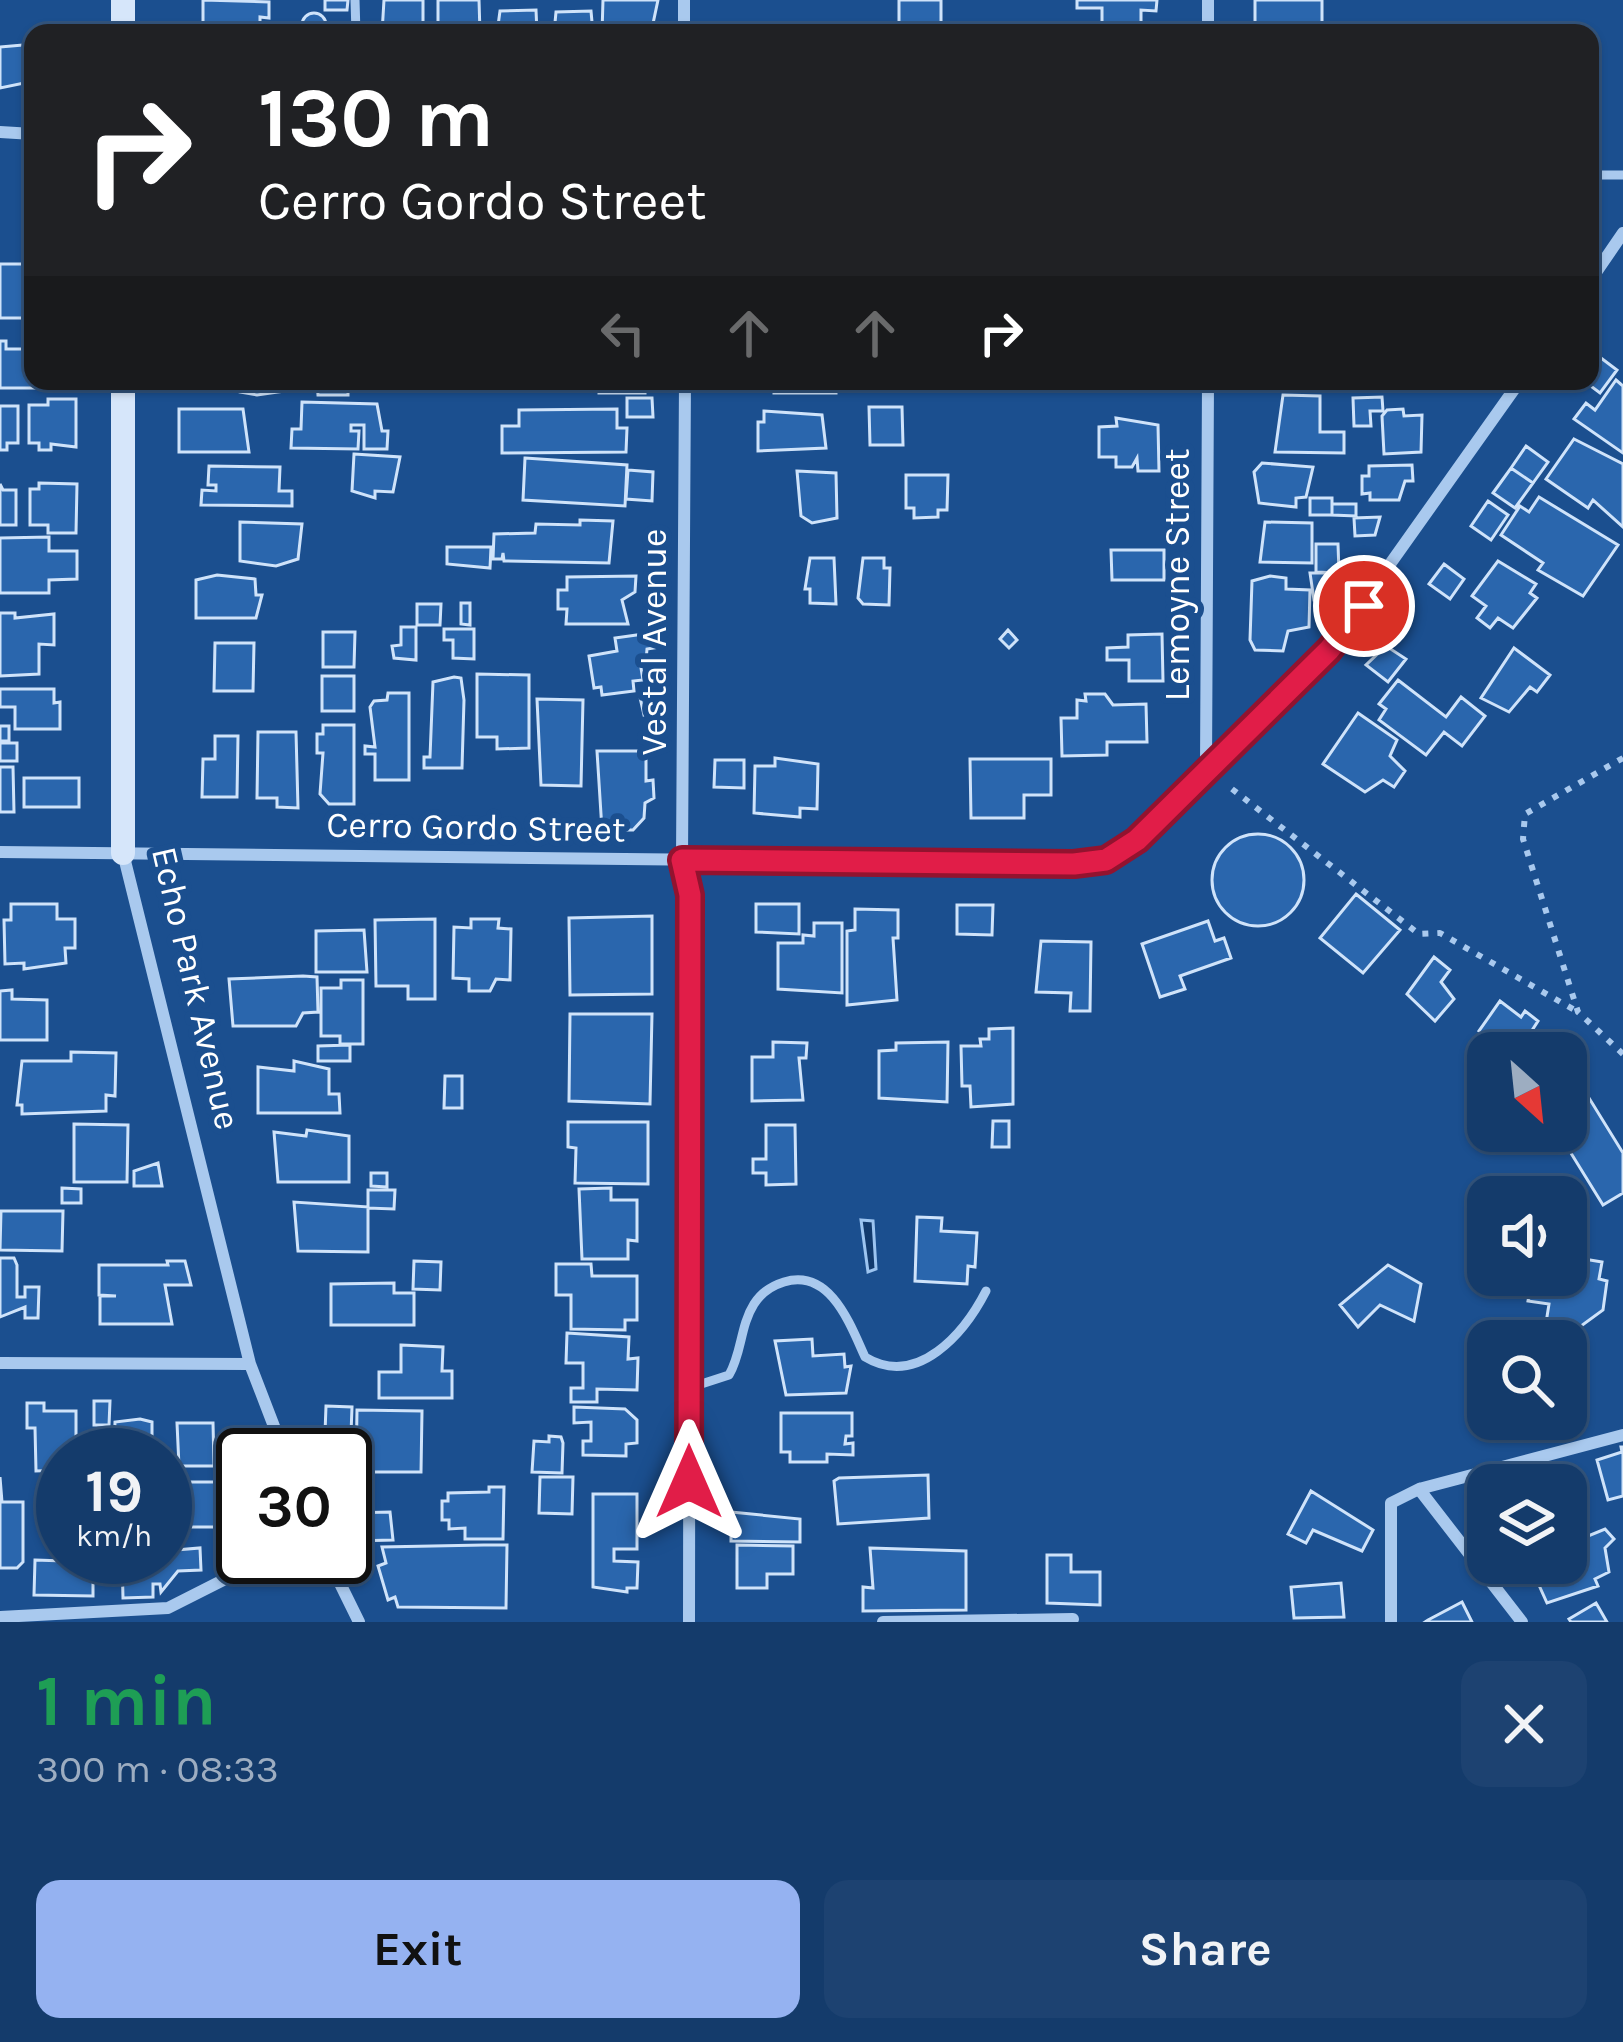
<!DOCTYPE html>
<meta charset="utf-8">
<style>
:root{--surface:#143b6b;--page:#1d4271;--text:#f1f3f6;--muted:#9dadc1;--line:#33557e;--accent:#95b2f1}
body{margin:0;font-family:Karla,sans-serif;background:var(--page);color:var(--text);height:100vh;display:flex;flex-direction:column;font-size:45px;white-space:nowrap}
*{box-sizing:border-box;margin:0}
p{font-size:39px;color:var(--muted)}
.icon{flex:none;width:66px;height:66px;fill:none;stroke:currentColor;stroke-width:2;stroke-linecap:round;stroke-linejoin:round}
.map{position:relative;height:1622px;overflow:hidden}
.sheet{display:flex;flex-direction:column;background:var(--surface);flex:1}
.sheet>*{flex:none}
.hud{position:absolute;left:24px;top:24px;width:1575px;height:366px;border-radius:24px;box-shadow:0 3px 9px #0004,0 0 0 3px var(--line);background:#202124;color:#fff;overflow:hidden}
.needle{width:78px;rotate:153deg}
.fabs{position:absolute;left:1467px;top:1032px;display:grid;gap:24px}
.fabs a{display:grid;place-items:center;width:120px;height:120px;border-radius:24px;background:var(--surface);box-shadow:0 3px 9px #0004,0 0 0 3px var(--line);font-size:60px}
.speed{position:absolute;left:36px;top:1428px;display:flex;gap:24px;font-size:60px;font-weight:700;text-align:center}
.speed>*{display:grid;place-content:center;width:156px;height:156px;border-radius:50%;background:var(--surface);box-shadow:0 3px 9px #0004,0 0 0 3px var(--line);line-height:1}
.speed small{font-size:30px;font-weight:400}
.speed .limit{border:6px solid #111;border-radius:18px;background:#fff;color:#111}
.pin{position:absolute;display:grid;place-items:center;width:102px;height:102px;color:#fff;margin:-51px;border:6px solid #fff;border-radius:50%;box-shadow:0 3px 12px #0007}
.me{position:absolute;width:132px;margin:-66px;rotate:0deg;stroke-linejoin:round;filter:drop-shadow(0 0 9px #0008)}
.turn{display:flex;align-items:center;gap:42px;height:252px;padding:0 36px;font-size:54px}
.turn .icon{width:156px;height:156px;stroke-width:2.5}
.turn b{display:block;font-size:84px;line-height:102px}
.lanes{display:flex;align-items:center;height:114px;padding:0 36px;background:#0003;justify-content:center;gap:60px;direction:ltr}
.lanes .off{opacity:.35}
.round{display:grid;place-items:center;flex:none;width:126px;height:126px;border-radius:24px;background:var(--page)}
.overview{display:flex;align-items:center;justify-content:space-between;height:204px;padding:0 36px}
h1{font-size:72px;font-weight:700;line-height:90px;color:#1e9e55}
.action{display:flex;gap:24px;margin-top:auto;padding:24px 36px}
.action a{flex:1;height:138px;border-radius:24px;background:var(--accent);color:#111;font-size:48px;font-weight:700;line-height:138px;text-align:center}
.action a+a{background:var(--page);color:var(--text)}
.map>svg:first-child{display:block}
</style>
<div class="map">
<svg width="1623" height="1622" viewBox="0 0 1623 1622">
<rect width="100%" height="100%" fill="#1b4f8f"/>
<path fill="#123a6d" stroke="#9cc4f0" stroke-width="3" d="M861,1220L873,1221L876,1269L868,1272Z"/>
<path fill="#2a66ad" stroke="#cfe3fa" stroke-width="3" d="M203,0L269,2V18L260,17V33H203Z
M325,0H348L347,10H325Z
M384,0H423V33H382Z
M438,0H479L480,33H438Z
M603,0H658L651,33H602Z
M899,0H941V27H899Z
M1077,0H1157L1156,11L1141,10V23L1102,24V8H1077Z
M1255,0H1322V23L1255,29Z
M536,10L537,33H497L500,11Z
M591,11L593,33H554L556,12Z
M302 25a12 12 0 1 1 24 0a12 12 0 1 1-24 0Z
M23,45H33V91H25L24,83L0,88V47Z
M0,264H33V318H0Z
M0,341H6V349H33V381H77V388H0Z
M1593,352L1617,370L1600,393L1584,381H1590Z
M1616,380L1623,386V453L1574,419L1586,403L1595,410Z
M180,381H216V390H180Z
M240,381H312L313,387L257,395L240,392Z
M317,381H348V395H318Z
M599,381H645V393H599Z
M774,381H836V393H774Z
M1087,381H1135V385L1087,384Z
M1414,381H1466L1465,388L1414,387Z
M1283,395L1320,396V432H1344V453L1275,452Z
M1382,397L1383,411H1370L1371,426H1354L1353,398Z
M627,398H652L653,417H627Z
M48,399H76V447L51,444V450H39V443H29V405H48Z
M302,402L377,404L382,431H388L387,449H364V425H351V431H359L358,449L291,448L292,429H301Z
M0,406H18V443H7V450H0Z
M869,407H902L903,445H870Z
M179,409H243L249,452H179Z
M617,409V428H627L626,452L502,453V426H519V410Z
M1403,409L1404,416L1422,415L1421,452L1384,454L1382,416L1387,410Z
M764,411L822,415L826,448L758,451V422H764Z
M1116,418L1158,425L1159,471H1138L1137,458L1132,467H1116V457H1099V427L1117,426Z
M1574,439L1623,464V527L1593,500L1588,508L1546,479Z
M1526,446L1548,462L1533,483L1511,468Z
M354,454L400,457L393,492L375,491V498L352,491Z
M525,458L627,465L625,506L523,500Z
M1262,463L1313,467L1306,497L1296,498V507L1259,503L1254,472Z
M1412,465L1413,481H1405L1399,500H1370V493L1362,494V476H1369V466Z
M209,466L280,467L279,491H292V506L201,505L202,490L216,491V485H208Z
M1511,468L1533,483L1515,508L1493,493Z
M628,470L653,472L652,501L626,499Z
M797,471L836,473L837,518L812,523L801,516Z
M906,475H948L947,510H938V517L914,518V508H906Z
M39,483L77,484L76,533H48V525H30V489H39Z
M0,484L3,490H16V525H0Z
M1539,497L1618,545L1583,596L1538,570L1543,563L1501,535L1520,506L1529,512Z
M1310,498H1332V515H1310Z
M1488,501L1508,515L1491,540L1471,526Z
M1332,504H1356V516L1332,515Z
M1380,517L1375,535L1355,536L1354,518Z
M580,520L613,521L609,563L504,561L503,553L502,559H493L494,534L535,533L536,524L580,525Z
M240,522L302,524L298,559L276,566L240,561Z
M1265,522L1312,523V563L1260,562Z
M49,537V551H77V579L49,580V593H0V538Z
M1316,544H1338L1339,573L1316,572Z
M447,547H491L490,568L447,564Z
M1111,550H1164V580H1112Z
M810,558H834L836,604L810,603V589H805Z
M863,558H884V568H890L889,605L863,604L858,598Z
M1498,561L1536,584L1530,593L1537,598L1513,628L1498,618L1490,628L1477,618L1486,606L1472,596Z
M1444,564L1464,579L1450,599L1429,584Z
M1310,573H1339L1334,600H1314Z
M217,575L255,579L256,595H262L256,618H196V580Z
M636,576L635,592L622,600L628,624H566L567,609H558V590H567V577Z
M1270,576L1286,578V589L1310,590L1309,627L1288,631L1283,651L1255,650L1250,640L1252,581Z
M461,603H470V625L461,624Z
M417,604H441L440,625H417Z
M0,613H15V618L54,614V645L39,644V674L0,676Z
M401,627H416V660L394,658L392,646L401,645Z
M444,629H474V659L453,658V640H444Z
M1008,630L1017,640L1009,648L1000,639Z
M323,632H355L354,667H323Z
M658,632L660,647L647,649L646,661L640,662L643,680L633,681L634,691L602,695L601,687L594,688L589,656L617,651L615,638Z
M1162,634L1163,681H1129V660H1107V648L1128,647V635Z
M215,643H254L253,691H214Z
M1386,646L1406,659L1388,682L1366,665Z
M1514,648L1550,675L1537,692L1530,687L1509,712L1481,698Z
M477,674L529,675V748L497,749V737H477Z
M322,676H354V711H322Z
M454,677L461,678L464,700L462,768H424V757H430L433,682Z
M1398,680L1446,717L1461,697L1485,716L1462,746L1444,732L1426,755L1379,720L1386,709L1379,704Z
M664,687L668,710L644,715L639,693Z
M0,689H54V703L60,702V729H15V707H0Z
M388,693H409V780H375V754H365V746L375,747L370,707L374,701L387,700Z
M1085,694H1105L1113,705L1146,704L1147,742H1107V755L1062,756L1061,718H1077V700L1086,701Z
M537,699L583,700L581,786L541,785Z
M1358,713L1397,740L1390,756L1405,771L1394,787L1383,780L1365,792L1323,764Z
M323,725H354V804H329L320,794L323,753H317V734H323Z
M0,726H9V741H0Z
M258,732H296L298,808L277,807V798H257Z
M215,736H238L237,797H202L203,759H215Z
M0,743H17V761H0Z
M597,751H646V781L653,780L654,798L645,803L644,818L633,830H602Z
M775,758L818,764L817,809L800,808V817L754,813L755,766H775Z
M970,759H1051V795H1024V818H971Z
M715,760H744V788L714,787Z
M0,767H13L14,812H0Z
M24,778H79V807H24Z
M1212 880a46 46 0 1 1 92 0a46 46 0 1 1-92 0Z
M1356,894L1400,930L1363,973L1320,938Z
M11,904H57V919H75V948H65L66,963L24,969V963L5,964L4,920H11Z
M756,904H799V934L756,932Z
M957,905H993L992,935L957,934Z
M855,909L898,910V938H893L897,1000L847,1005V931L855,930Z
M652,916V994L570,995L569,918Z
M435,919V999H408V986H376L375,920Z
M471,919H499L498,928L511,929L510,980L496,979L490,991H469V979L453,978L454,927L471,928Z
M1208,921L1215,941L1224,938L1231,958L1180,976L1185,989L1160,997L1142,944Z
M814,923H842V993L778,989V943H803V935L814,936Z
M364,930L367,972H316V931Z
M1041,941L1091,942L1090,1011H1070L1071,993L1036,992Z
M1434,957L1450,970L1441,982L1454,999L1435,1021L1407,994Z
M303,976L317,977L318,1012L303,1013L296,1026H233L229,979Z
M341,980H363V1044H340V1036H321V988H341Z
M12,990V999L47,1000V1040H0V991Z
M1500,1001L1521,1017L1525,1011L1538,1021L1531,1032L1558,1053H1489L1496,1043L1479,1031Z
M570,1014H652L650,1104L569,1101Z
M1013,1028V1104L971,1107L970,1086H962L961,1046H981L980,1039H989V1029Z
M773,1042L807,1043L806,1058H799L803,1100L752,1101V1057H773Z
M948,1042L947,1102L879,1098V1051L896,1050V1043Z
M350,1045V1061H318V1046Z
M71,1052L116,1053L115,1096L106,1095V1111L22,1114V1105H17L22,1061H71Z
M294,1061L329,1069V1094H339L340,1113H258V1067L294,1071Z
M445,1076H462V1108H444Z
M1589,1098L1623,1153V1193L1603,1205L1561,1137L1572,1130L1568,1122L1584,1112L1579,1104Z
M993,1121H1009V1147H992Z
M568,1122H648V1184L575,1183L576,1148L568,1147Z
M74,1124L128,1125L127,1182H74Z
M766,1125H795L796,1184L766,1185V1173H753V1159H766Z
M307,1130L349,1136V1182H278L274,1132L306,1136Z
M158,1163L162,1186H134V1171Z
M371,1173H387V1187L371,1186Z
M62,1188L81,1189V1203H62Z
M611,1188V1200H637V1241L628,1240V1259H582L579,1189Z
M368,1190H395L394,1209L368,1208V1252L298,1251L294,1202L368,1207Z
M1,1211H63L62,1251L0,1250Z
M917,1217L942,1218L941,1231L977,1233L975,1267L968,1266L967,1284L915,1281Z
M1566,1256L1602,1262L1599,1279L1607,1281L1603,1310L1577,1329L1546,1323L1549,1304L1528,1301L1532,1278L1566,1275Z
M0,1258H14L17,1265V1297H25V1287H39L38,1318H25V1307L0,1317Z
M167,1261H185L191,1285H165L172,1324H100V1296H116L99,1295V1265H168Z
M414,1261L441,1262L440,1290L413,1289Z
M556,1264H591L592,1276H637V1320H625V1330L571,1329V1295H556Z
M1388,1265L1421,1284L1414,1321L1380,1305L1358,1327L1340,1305Z
M1503,1275H1519L1516,1292L1501,1290Z
M394,1283V1293H414V1325H331V1284Z
M567,1333L629,1337L628,1359L638,1358L637,1390L597,1389V1402H571V1388H583V1363H566Z
M812,1339L813,1356L844,1354L845,1367L851,1366L846,1393L786,1395L775,1341Z
M401,1345L443,1347L442,1371H452V1398H379V1372H401Z
M94,1401H110L109,1425H94Z
M27,1403H44V1411H76V1455H63V1470L36,1471L35,1428H27Z
M326,1406L352,1407L351,1434L325,1433Z
M574,1407L625,1409L637,1420V1443L626,1444V1456L583,1455V1441H591V1422L574,1423Z
M357,1410L422,1411L421,1472H356Z
M781,1413H852V1436H846L845,1444L853,1443V1455L827,1454V1462H790V1452H781Z
M140,1419L152,1422V1455H114L115,1422Z
M177,1423H213L214,1466H179Z
M549,1436L561,1437L563,1443L562,1473L532,1472L534,1441L549,1442Z
M1621,1447H1623V1496L1608,1500L1597,1460L1622,1452Z
M217,1458L240,1459L243,1472L217,1471Z
M1507,1474L1514,1485H1489Z
M928,1475L929,1518L838,1524L834,1481L839,1478Z
M0,1477L2,1502H23V1562L17,1568H0Z
M540,1477H573L572,1514L539,1513Z
M174,1482H234L227,1527H173Z
M1488,1486V1538L1482,1529L1488,1525L1470,1497Z
M489,1487H504L503,1539H465V1528L449,1529V1520H442V1501H448V1493L489,1492Z
M1311,1491L1373,1530L1362,1551L1313,1530L1306,1543L1288,1534Z
M593,1494H637V1549H614V1561L638,1562L637,1588H627V1592L593,1587Z
M390,1512L393,1540L352,1541L350,1513Z
M731,1512L800,1519V1542L731,1541Z
M1605,1529L1614,1539L1605,1548L1609,1572L1595,1579L1598,1586L1547,1603L1529,1563H1566V1545Z
M484,1545H507L506,1608L398,1607L395,1597L388,1600L378,1566L386,1563L382,1547Z
M737,1545L793,1546V1574H767V1588H737Z
M200,1548L201,1570L178,1571L161,1592L160,1584H153V1597L123,1598L122,1557H165V1551Z
M870,1548L966,1551V1610L863,1611V1587L873,1588Z
M1047,1555H1071V1572H1100V1605L1047,1603Z
M35,1560L93,1562L92,1567H103L102,1583L93,1579V1596L34,1595Z
M1341,1583L1344,1617L1294,1618L1291,1587Z
M1462,1602L1472,1622H1425L1428,1620Z
M1596,1603L1607,1622H1571L1569,1619Z"/>
<g fill="none" stroke-linecap="round" stroke-linejoin="round">
<path stroke="#a9c9ee" stroke-width="6" stroke-dasharray="6 9" stroke-linecap="butt" d="M1623,758L1525,814L1523,839L1578,1012L1623,1054
M1232,789L1419,934L1440,933L1578,1012"/>
<path stroke="#a9c9ee" stroke-width="9" d="M355,0L356,33
M1590,175H1623
M689,1388L729,1375C742,1353 740,1326 754,1304C761,1293 771,1286 784,1282C830,1268 850,1324 865,1357C918,1389 965,1332 986,1291"/>
<path stroke="#a9c9ee" stroke-width="12" d="M1208,0V33
M684,33V0
M0,132L33,134
M1590,281L1623,233
M685,381L682,860L690,895L689,1622
M1206,770L1208,381
M0,852L1074,864L1106,859L1137,840L1329,650L1520,381
M123,853L250,1364L285,1455
M0,1363L250,1364
M1419,1489L1623,1435
M327,1557L359,1622
M0,1617L168,1608L269,1557
M883,1622L1073,1619
M1391,1622V1503L1419,1489L1522,1622"/>
<path stroke="#d6e6fa" stroke-width="24" d="M123,33V0
M123,381V853"/>
</g>
<g fill="none" stroke-linecap="round" stroke-linejoin="round">
<g stroke="#92132f" stroke-width="30">
<path id="route" d="M689,1482L690,895L682,860L1074,864L1106,860L1137,840L1329,650L1364,606"/>
</g>
<use href="#route" stroke="#e11d48" stroke-width="21"/>
</g>
<g text-anchor="middle" dominant-baseline="central" stroke-width="12" stroke-linejoin="round" paint-order="stroke">
<g font-size="36" fill="#fff" stroke="#1b4f8f">
<text transform="translate(1177 575) rotate(-90)">Lemoyne Street</text>
<text transform="translate(654 642) rotate(-90)">Vestal Avenue</text>
<text transform="translate(476 827) rotate(1)">Cerro Gordo Street</text>
<text transform="translate(196 988) rotate(77)">Echo Park Avenue</text>
</g>
</g>
</svg>
<div class="fabs">
<a><svg class="needle" viewBox="-14 -14 28 28"><path d="M0-13l5 13h-10z" fill="#e53935"/><path d="M0 13l5-13h-10z" fill="#9dadc1"/></svg></a>
<a><svg class="icon" aria-label="sound" viewBox="0 0 24 24"><path d="M4 9h4l5-4v14l-5-4H4zM17 9q2 3 0 6"/></svg></a>
<a><svg class="icon" aria-label="search" viewBox="0 0 24 24"><circle cx="10" cy="10" r="6"/><path d="M15 15l6 6"/></svg></a>
<a><svg class="icon" aria-label="layers" viewBox="0 0 24 24"><path d="M12 4l9 5-9 5-9-5zM3 14l9 5 9-5"/></svg></a>
</div>
<div class="speed"><div>19<small>km/h</small></div><div class="limit">30</div></div>
<div class="pin" style="left:1364px;top:606px;background:#d93025"><svg class="icon" aria-label="arrive" viewBox="0 0 24 24"><path d="M6 21V4h12l-3 4 3 4H6"/></svg></div>
<svg class="me" style="left:689px;top:1482px" viewBox="-20 -20 40 40"><path d="M0-17L14 15 0 8-14 15z" fill="#e11d48" stroke="#fff" stroke-width="4"/></svg>
<div class="hud">
<div class="turn"><svg class="icon" aria-label="right" viewBox="0 0 24 24"><path d="M7 20v-9h11M14 6l5 5-5 5"/></svg><div><b>130 m</b>Cerro Gordo Street</div></div>
<div class="lanes"><svg class="icon off" aria-label="left" viewBox="0 0 24 24"><path d="M17 20v-9H6M10 6l-5 5 5 5"/></svg><svg class="icon off" aria-label="ahead" viewBox="0 0 24 24"><path d="M12 20V5M6 11l6-6 6 6"/></svg><svg class="icon off" aria-label="ahead" viewBox="0 0 24 24"><path d="M12 20V5M6 11l6-6 6 6"/></svg><svg class="icon" aria-label="right" viewBox="0 0 24 24"><path d="M7 20v-9h11M14 6l5 5-5 5"/></svg></div>
</div>
</div>
<section class="sheet">
<div class="overview"><div><h1>1 min</h1><p>300 m · 08:33</p></div><a class="round"><svg class="icon" aria-label="close" viewBox="0 0 24 24"><path d="M6 6l12 12M18 6L6 18"/></svg></a></div>
<div class="action"><a>Exit</a><a>Share</a></div>
</section>
